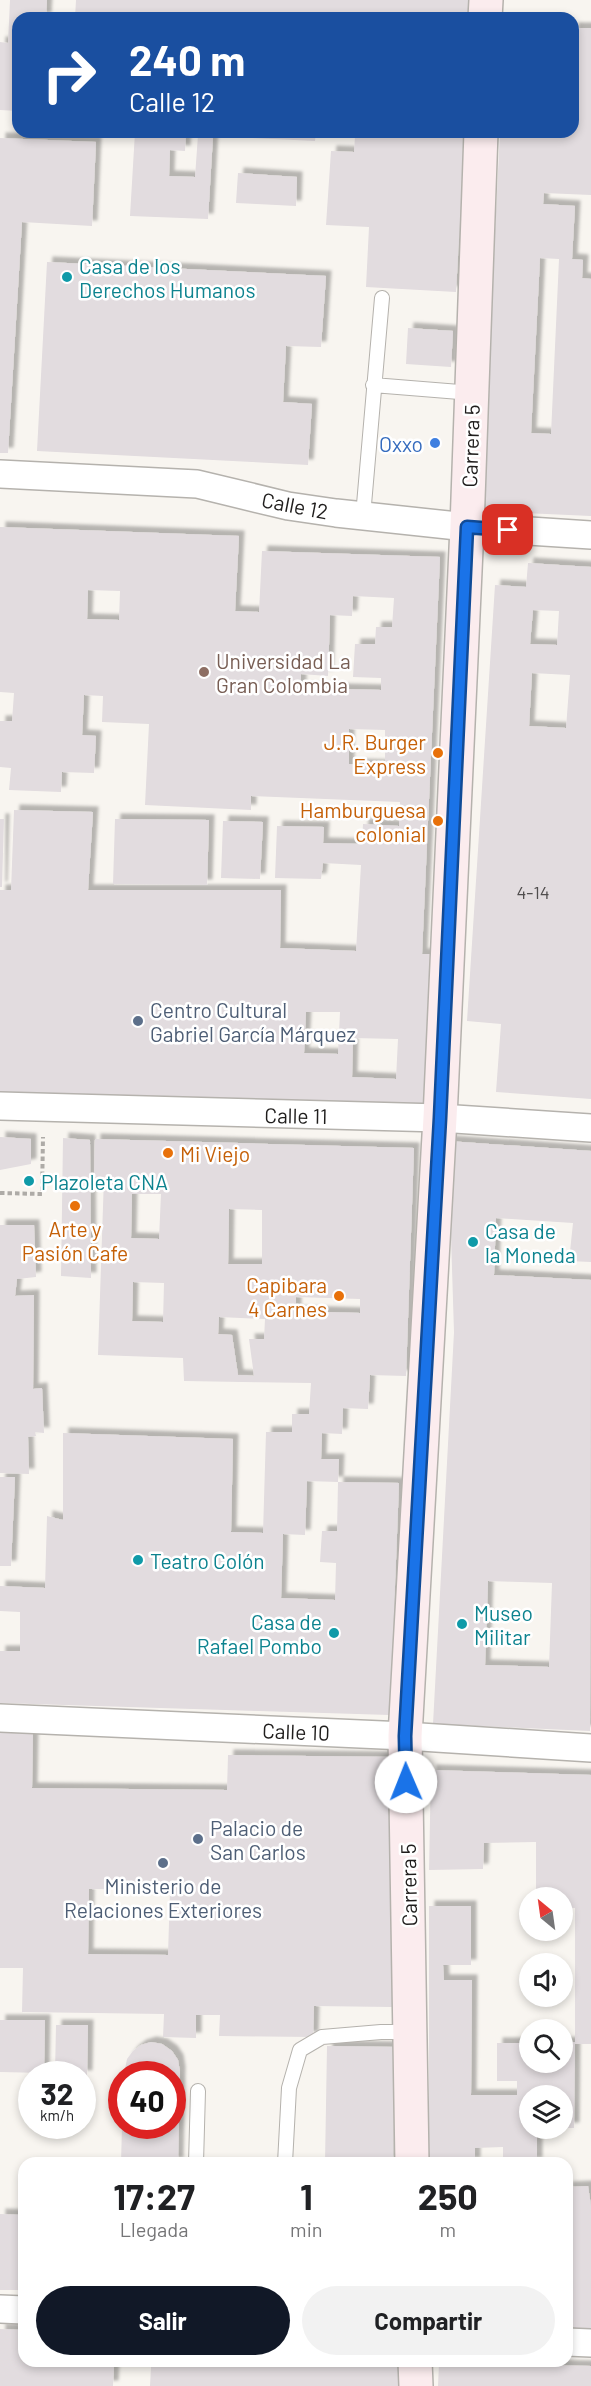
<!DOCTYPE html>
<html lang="es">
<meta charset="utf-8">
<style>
:root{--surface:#fff;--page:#f2f2f2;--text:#202124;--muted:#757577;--accent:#111827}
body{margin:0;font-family:Barlow,sans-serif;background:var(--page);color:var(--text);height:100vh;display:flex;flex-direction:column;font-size:22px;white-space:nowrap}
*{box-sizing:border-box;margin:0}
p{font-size:20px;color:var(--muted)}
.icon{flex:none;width:33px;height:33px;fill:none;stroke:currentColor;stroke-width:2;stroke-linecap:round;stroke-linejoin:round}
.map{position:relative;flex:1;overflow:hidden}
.details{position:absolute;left:18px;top:2157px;width:555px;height:210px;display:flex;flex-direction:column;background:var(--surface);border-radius:18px;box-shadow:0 3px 9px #0003}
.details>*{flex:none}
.hud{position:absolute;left:12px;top:12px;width:567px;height:126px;border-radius:18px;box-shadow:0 3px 9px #0003;background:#1a4fa0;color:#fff;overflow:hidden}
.needle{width:39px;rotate:331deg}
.fabs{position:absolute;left:519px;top:1887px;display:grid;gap:12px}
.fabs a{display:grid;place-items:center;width:54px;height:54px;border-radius:50%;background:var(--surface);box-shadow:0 3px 9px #0003;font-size:30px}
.speed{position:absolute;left:18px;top:2061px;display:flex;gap:12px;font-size:30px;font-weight:700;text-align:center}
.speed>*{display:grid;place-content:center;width:78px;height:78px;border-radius:50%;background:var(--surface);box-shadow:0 3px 9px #0003;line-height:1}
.speed small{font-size:15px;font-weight:400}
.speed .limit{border:9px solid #d22;background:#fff;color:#111}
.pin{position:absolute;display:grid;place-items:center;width:51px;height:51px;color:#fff;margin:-26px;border-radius:12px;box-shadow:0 3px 9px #0006}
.me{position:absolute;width:66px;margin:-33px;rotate:359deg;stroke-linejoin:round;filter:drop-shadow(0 0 4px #0008)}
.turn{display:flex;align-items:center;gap:21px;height:126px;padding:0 18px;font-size:27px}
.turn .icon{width:78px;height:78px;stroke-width:2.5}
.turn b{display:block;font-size:42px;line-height:51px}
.eta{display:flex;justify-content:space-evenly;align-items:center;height:102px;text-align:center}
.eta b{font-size:36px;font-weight:700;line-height:42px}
.action{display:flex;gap:12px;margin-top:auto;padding:12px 18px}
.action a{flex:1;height:69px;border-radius:36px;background:var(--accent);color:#fff;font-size:24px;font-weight:700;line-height:69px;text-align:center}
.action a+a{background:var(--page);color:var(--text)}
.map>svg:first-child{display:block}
</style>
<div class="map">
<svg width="591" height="2386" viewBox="0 0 591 2386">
<defs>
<filter id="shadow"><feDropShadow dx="5.5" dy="-5.5" stdDeviation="1.5" flood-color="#0004"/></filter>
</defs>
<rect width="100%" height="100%" fill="#f8f5f0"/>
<path fill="#e2dcdf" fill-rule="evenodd" filter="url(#shadow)" d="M10,0H47L46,18H18V111L0,110V42L8,43Z
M76,0H473L471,18H75Z
M573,28H591V195L544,193L543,204L575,206L572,259L583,260L582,278L591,279V516L481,511L500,132H574L576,106H573V85H577L579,67L573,66ZM540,258L559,259L551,434L531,433Z
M135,132L171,134V132H316L315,141L213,136L208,219L130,216ZM186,134L198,135L195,177L169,176L170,150L185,151Z
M381,132H465L456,292L366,287L369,227L326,225L331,151L354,152L355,136L381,137Z
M0,138L96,142L92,226L22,222L8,453H0Z
M238,173L297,177L296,206L236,203Z
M47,262L326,276L321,347L286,346L283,402L312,404L308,465L37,451Z
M408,328L453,331L451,367L406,364Z
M0,527L239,536L235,611L259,612L262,551L440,557L422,954H432L425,1112L0,1094V890H11L14,810L93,812L88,890H281L280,948L356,951L361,865L323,863L321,879L275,878L277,826L324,827L323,843L362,844L363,824L399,826L400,802L251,796V810L145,805L149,724L102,722L103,696L84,695L82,735L96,736L94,773L62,772L61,792L9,790L11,768L0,767V721H12L14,693L0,692ZM88,590L120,591L119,620L87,619ZM353,596L394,598L392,627H376L375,644H355L353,677L381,678V690L301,688V674L328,676L330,615L352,616ZM349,729L385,730V765L349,764ZM306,1012H340L338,1054L304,1053ZM353,1038L398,1039L396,1079L352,1077Z
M528,563L591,567V1099L496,1092L501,1024L467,1021L495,585L526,587ZM533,610L559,611L557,645L530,644ZM532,673L570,675L566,728L529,726Z
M0,819H4L2,887H0Z
M115,819L209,820L207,885L113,884Z
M223,821L263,822L260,879L221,878Z
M0,1137L31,1139V1164L0,1170Z
M63,1138L90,1140L91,1278L61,1276Z
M95,1139L414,1148L406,1376L370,1375L368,1409L343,1408L342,1434L322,1433L321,1459H339L338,1482L307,1481L305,1535L283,1534L281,1598L335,1600L336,1563L320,1562L322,1531H337L338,1482L399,1483L390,1715L0,1703V1651H20V1612L0,1611V1586L45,1588L47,1516L63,1520V1433L233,1439L231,1532L263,1533L266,1432H292V1414H309L311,1383L184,1381L183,1358L98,1355L104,1177H94ZM132,1194H161L159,1239L131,1238ZM229,1209L262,1210V1264H228ZM133,1282L164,1283L163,1322L132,1321ZM296,1297L360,1299V1313L296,1311ZM219,1317L265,1319L264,1339H249L254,1376L238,1375L232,1335L218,1334Z
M448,1141L591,1151V1262L569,1261L573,1223L496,1218L494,1275L591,1280L590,1731L433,1724L454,1332ZM488,1581L552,1583L549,1667L485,1665Z
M0,1225H34L36,1277L17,1279L15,1296L34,1295L33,1389L42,1388L44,1433L35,1432L36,1436L28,1437L29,1474L0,1473Z
M0,1477H15L11,1566H0Z
M0,1730L33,1731L32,1788L227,1790L228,1755L397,1757L392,2007L314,2006L313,2037L219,2036L220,2015H196V2038L163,2037L164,2014L22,2012L23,1968H0ZM89,1889L170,1890L168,1955L88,1954Z
M431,1770L591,1775V2044H575V1908L562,1907V1898H536V1842L484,1843L483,1869L429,1870Z
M429,1906H471V1965H443L444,1980H472L471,2095H517V2081H497V2043H530V2062H562V2043L575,2042L574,2128H562V2096H530V2128H537V2163H503V2147L475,2148V2163H429Z
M0,2020H45L44,2073L0,2072Z
M56,2025H88L87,2076L55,2074Z
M151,2042L162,2044L172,2051L178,2060L180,2072L178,2163H121L122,2126H172V2074H124L127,2059L133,2051L141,2045Z
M327,2046L395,2047L393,2163H325Z
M588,2186L591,2206V2329L567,2328V2187Z
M0,2214L24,2215V2290H0Z
M0,2329L24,2330V2361H399V2386H150L151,2367H114L113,2386H0Z
M439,2363L591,2366V2386H438Z"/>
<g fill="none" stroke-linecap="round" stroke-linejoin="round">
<g stroke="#b5b2ad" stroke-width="16">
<path id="lane" d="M373,385L472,393
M363,516L382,298
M196,2163L198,2091
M285,2163L289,2088L300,2050L322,2037L381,2032H410"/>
</g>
<g stroke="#b5b2ad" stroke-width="30">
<path id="street" d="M0,474L197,484L288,506L336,513L467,527L591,535
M0,1106L440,1118L591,1128
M0,1718L405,1736L591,1748
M0,2309L24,2310
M567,2342L591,2343"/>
</g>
<g stroke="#b5b2ad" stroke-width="36">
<path id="secondary" d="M485,18L486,0
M412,2163L405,1736L440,1118L467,527L481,132
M415,2361L416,2386"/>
</g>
<path stroke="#aeaba7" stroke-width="4" stroke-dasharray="4.5 3" stroke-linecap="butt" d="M0,1193L42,1194L43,1137"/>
<use href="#lane" stroke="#fff" stroke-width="14"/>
<use href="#street" stroke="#fff" stroke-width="27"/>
<use href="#secondary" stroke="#fbecee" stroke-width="33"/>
</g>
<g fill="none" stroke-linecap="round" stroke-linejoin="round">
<g stroke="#114b97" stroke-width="15">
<path id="route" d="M406,1782L405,1736L440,1118L467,527L508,530"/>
</g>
<use href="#route" stroke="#1a73e8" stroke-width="10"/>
</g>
<g fill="#0f9aa8" stroke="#fff" stroke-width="2">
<circle cx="67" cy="277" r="6"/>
<circle cx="29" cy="1181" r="6"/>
<circle cx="473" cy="1242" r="6"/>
<circle cx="138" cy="1560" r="6"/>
<circle cx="462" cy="1624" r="6"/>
<circle cx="334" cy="1633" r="6"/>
</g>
<circle fill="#3f7fe0" stroke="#fff" stroke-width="2" cx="435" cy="443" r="6"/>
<circle fill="#8d6e63" stroke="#fff" stroke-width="2" cx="204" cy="672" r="6"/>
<g fill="#e8710a" stroke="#fff" stroke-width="2">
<circle cx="438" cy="753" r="6"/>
<circle cx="438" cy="821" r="6"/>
<circle cx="168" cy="1153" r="6"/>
<circle cx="75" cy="1206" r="6"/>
<circle cx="339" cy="1296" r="6"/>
</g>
<g fill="#5c6f8a" stroke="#fff" stroke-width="2">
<circle cx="138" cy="1021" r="6"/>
<circle cx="198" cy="1839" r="6"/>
<circle cx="163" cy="1863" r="6"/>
</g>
<g text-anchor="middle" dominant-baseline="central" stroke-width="5" stroke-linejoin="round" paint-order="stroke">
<g font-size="18" fill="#504d4d">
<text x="533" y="892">4-14</text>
</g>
<g font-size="21" fill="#0d838f" stroke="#fff" text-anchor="start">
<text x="79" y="265">Casa de los<tspan x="79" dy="24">Derechos Humanos</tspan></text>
<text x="41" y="1181">Plazoleta CNA</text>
<text x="485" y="1230">Casa de<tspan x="485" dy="24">la Moneda</tspan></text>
<text x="150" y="1560">Teatro Colón</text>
<text x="474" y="1612">Museo<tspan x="474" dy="24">Militar</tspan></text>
<text x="322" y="1621" text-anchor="end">Casa de<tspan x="322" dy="24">Rafael Pombo</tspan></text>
</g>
<g font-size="21" fill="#366cbe" stroke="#fff" text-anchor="end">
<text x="423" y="443">Oxxo</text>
</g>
<g font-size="21" fill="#1f1d1c" stroke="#fff">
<text transform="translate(470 446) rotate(-88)">Carrera 5</text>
<text transform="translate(295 505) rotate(11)">Calle 12</text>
<text transform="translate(296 1115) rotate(1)">Calle 11</text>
<text transform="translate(296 1731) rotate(2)">Calle 10</text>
<text transform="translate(408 1885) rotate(-91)">Carrera 5</text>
</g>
<g font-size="21" fill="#785e54" stroke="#fff" text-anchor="start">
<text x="216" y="660">Universidad La<tspan x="216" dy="24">Gran Colombia</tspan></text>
</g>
<g font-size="21" fill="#c56008" stroke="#fff" text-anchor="end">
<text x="426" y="741">J.R. Burger<tspan x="426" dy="24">Express</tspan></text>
<text x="426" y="809">Hamburguesa<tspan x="426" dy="24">colonial</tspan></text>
<text x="180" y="1153" text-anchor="start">Mi Viejo</text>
<text x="75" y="1228" text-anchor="middle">Arte y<tspan x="75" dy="24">Pasión Cafe</tspan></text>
<text x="327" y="1284">Capibara<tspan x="327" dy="24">4 Carnes</tspan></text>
</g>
<g font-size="21" fill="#4e5e75" stroke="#fff" text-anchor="start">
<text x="150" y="1009">Centro Cultural<tspan x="150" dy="24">Gabriel García Márquez</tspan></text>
<text x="210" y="1827">Palacio de<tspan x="210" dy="24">San Carlos</tspan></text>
<text x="163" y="1885" text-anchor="middle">Ministerio de<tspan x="163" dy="24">Relaciones Exteriores</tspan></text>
</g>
</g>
</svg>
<div class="fabs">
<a><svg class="needle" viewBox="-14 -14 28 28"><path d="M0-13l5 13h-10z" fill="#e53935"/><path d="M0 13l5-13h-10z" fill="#757577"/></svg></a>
<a><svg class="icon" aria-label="sound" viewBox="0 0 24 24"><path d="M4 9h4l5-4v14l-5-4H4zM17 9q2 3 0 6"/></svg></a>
<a><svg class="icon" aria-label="search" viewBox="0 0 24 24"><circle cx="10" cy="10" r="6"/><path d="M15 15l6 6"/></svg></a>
<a><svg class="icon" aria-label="layers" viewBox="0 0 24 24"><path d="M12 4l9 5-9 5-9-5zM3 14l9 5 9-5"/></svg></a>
</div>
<div class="speed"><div>32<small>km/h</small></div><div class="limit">40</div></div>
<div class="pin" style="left:508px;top:530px;background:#d93025"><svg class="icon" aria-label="arrive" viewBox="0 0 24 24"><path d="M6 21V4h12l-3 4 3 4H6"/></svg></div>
<svg class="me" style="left:406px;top:1782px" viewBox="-20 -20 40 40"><circle r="19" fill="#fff"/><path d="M0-13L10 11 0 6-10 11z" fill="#1a73e8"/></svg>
<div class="hud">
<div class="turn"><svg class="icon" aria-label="right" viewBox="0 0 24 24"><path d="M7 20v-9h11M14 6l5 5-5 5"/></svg><div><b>240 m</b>Calle 12</div></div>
</div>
<section class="details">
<div class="eta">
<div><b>17:27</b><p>Llegada</p></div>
<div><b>1</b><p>min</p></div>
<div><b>250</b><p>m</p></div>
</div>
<div class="action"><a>Salir</a><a>Compartir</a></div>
</section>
</div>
